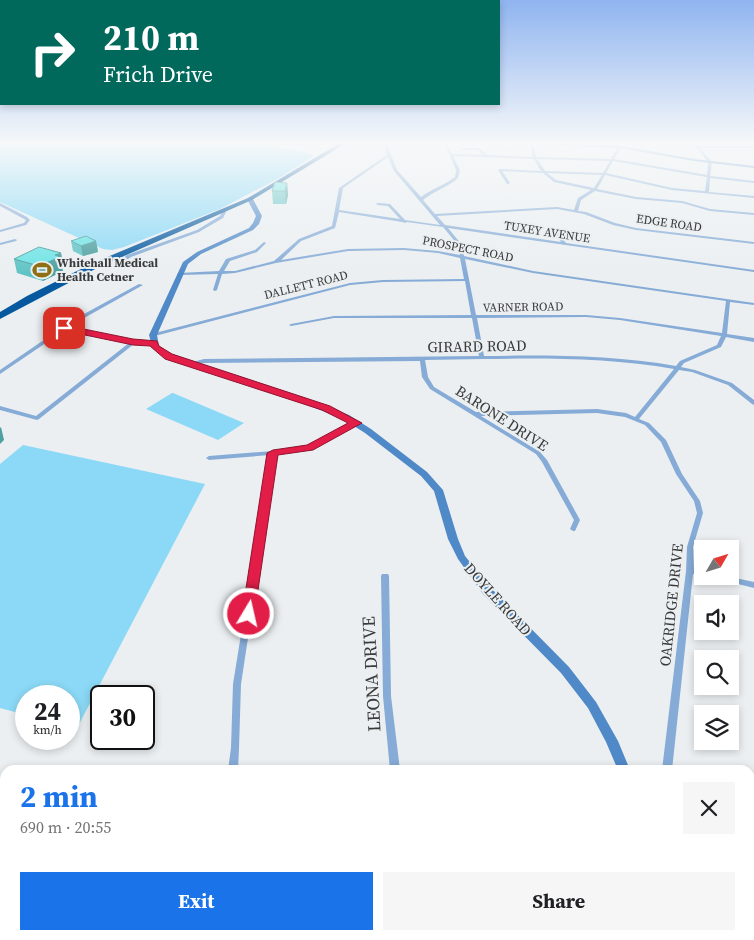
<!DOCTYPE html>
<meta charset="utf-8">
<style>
:root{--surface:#fff;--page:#f6f6f6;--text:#202124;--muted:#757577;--accent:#1a73e8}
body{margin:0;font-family:"Source Serif 4",serif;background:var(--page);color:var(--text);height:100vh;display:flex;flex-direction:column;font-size:19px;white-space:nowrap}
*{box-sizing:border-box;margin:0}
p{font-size:16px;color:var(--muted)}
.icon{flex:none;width:28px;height:28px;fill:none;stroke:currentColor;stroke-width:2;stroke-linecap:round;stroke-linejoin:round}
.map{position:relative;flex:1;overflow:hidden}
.sheet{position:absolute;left:0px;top:765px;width:755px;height:175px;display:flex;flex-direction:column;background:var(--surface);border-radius:15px 15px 0 0;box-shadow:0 2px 8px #0003}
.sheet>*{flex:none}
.banner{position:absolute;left:0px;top:0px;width:500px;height:105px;box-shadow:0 2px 8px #0003;background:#00695c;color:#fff;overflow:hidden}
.needle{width:32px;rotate:51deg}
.tools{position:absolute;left:694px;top:540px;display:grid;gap:10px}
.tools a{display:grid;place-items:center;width:45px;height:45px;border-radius:0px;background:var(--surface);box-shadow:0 2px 8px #0003;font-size:25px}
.speed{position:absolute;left:15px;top:685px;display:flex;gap:10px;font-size:25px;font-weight:700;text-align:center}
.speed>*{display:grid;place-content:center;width:65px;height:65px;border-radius:50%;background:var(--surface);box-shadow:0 2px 8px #0003;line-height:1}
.speed small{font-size:12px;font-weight:400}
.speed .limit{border:2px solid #111;border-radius:8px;background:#fff;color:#111}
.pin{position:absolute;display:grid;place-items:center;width:42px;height:42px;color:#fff;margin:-21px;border-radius:10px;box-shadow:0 2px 8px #0006}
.me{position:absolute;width:55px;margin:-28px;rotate:9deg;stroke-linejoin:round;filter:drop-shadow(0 0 4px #0008)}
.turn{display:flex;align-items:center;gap:18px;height:105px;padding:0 20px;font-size:22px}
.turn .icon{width:65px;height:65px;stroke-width:2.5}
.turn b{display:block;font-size:35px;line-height:42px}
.round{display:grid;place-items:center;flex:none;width:52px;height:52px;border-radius:0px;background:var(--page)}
.summary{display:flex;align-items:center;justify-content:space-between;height:85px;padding:0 20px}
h1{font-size:30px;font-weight:700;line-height:38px;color:var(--accent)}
.action{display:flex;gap:10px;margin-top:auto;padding:10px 20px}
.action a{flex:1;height:58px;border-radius:0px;background:var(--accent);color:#fff;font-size:20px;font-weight:700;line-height:58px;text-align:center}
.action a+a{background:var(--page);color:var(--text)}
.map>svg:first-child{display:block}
</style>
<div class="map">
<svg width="754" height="940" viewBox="0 0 754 940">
<rect width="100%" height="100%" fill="#ebeff1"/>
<path fill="#8bd9f6" d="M0,144H265L315,155L281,177L220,209L124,247L112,250L103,249L0,202Z
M172,393H173L244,423L218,440L146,409Z
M23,445L205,484L77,728L69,726V696H26V715L0,708V464Z"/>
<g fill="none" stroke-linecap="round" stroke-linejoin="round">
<path fill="#85abd6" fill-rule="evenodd" d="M384,144H387L397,170L421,197C431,189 445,185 455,177L456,170L445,144H447L452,154L483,155L478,150H463L461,149L463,148H479L487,155L533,157L530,144H533L536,157L611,159L618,147L620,146L622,147L614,159L707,175L708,162L697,148L684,144L699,146H754V148H700L712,162L710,176L754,181V183L710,178L709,192L754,196V198L672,190L605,175L597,189L636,197L682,201L710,209L754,213V215L710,211L682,203L636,199L595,191L581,200L578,211L586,212L615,223L636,228L754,242V244L636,230L613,225L584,214L557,209L437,216L445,225L561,242L555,234L557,233H558L566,243L754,270V272L448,228L462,245L464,256L533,271L754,303V305L730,302L727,334L754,338V342L726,337L721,347L684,363L681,367L695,370L732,383L754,400V405L752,404L728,385L692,372L679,370L639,419L649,423L666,440L682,474L700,501L703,513L693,547L694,569L702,572L703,576L693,574L672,770H662L686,571L687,547L697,513L694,501L676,474L661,442L645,425L625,417L597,413L481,416L540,452L547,460L580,520L575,531H573L570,529L574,520L542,462L536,454L430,389L422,377L420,361L204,363L191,366L188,364L189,363L204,359L479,356L472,318H334L291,326L289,325L291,324L334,316L471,315L465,281L383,282L350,285L155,336L153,337L150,335L151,334L350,283L383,280L464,279L460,258L438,253L404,250L348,251L276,263L235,273L222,274L217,290L215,291L213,290L218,274L179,275L177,274L179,273L219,271L226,259L255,250L264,242L266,243L257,252L230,261L224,271H235L274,261L299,239L332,226L339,188L387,155ZM453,156L534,159L541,171L500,169L498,170L507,184H508L510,183L502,171L543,173L554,182L591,190L578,198L574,210L557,207L435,214L423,200C434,191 448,187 458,178L460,170ZM388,157L394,171L440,225L405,220L390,204L378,203L376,204L378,205L388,206L400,219L339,210L343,188ZM537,159L610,161L603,173L545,171ZM613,161L707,177L705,191L672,188L606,173ZM547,173L602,175L594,188L556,180ZM339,212L402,222L405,223L407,222L443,227L458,245L460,255L438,251L404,248L348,249L281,260L301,241L335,228ZM465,259L533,273L726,301L722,333L620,318L586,315H476ZM586,317L620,320L721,336L717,345L680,361L676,366C613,355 548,355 484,356L477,318ZM483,359C547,358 611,358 674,369L635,417L626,413L597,409L476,412L434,387L428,377L425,360Z
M0,203L27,217L30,220L26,225L0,232V230L24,223L26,220L0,206Z
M223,211L226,212L223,218L199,232L131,257L122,263L123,265V266H119L117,263L127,255L197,230L220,216Z
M15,239L17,240L16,241L0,245V243Z
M139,284L143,285L77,322L69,327L133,340L153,341L155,342V344H134L39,419L37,420L0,410V406L36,416L129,343L65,330L0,374V370L73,320Z
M356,421L359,423L358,424L312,448L276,454L241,684L239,748L238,770H228L231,748L233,684L270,455L209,460L206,458L209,456L273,451L308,445Z
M382,574H388L389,576L391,696L400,770H390L383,696L381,576Z
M711,576H726L754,582V588L714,578Z
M5,805V813L0,814V806Z
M20,935H31L29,940H18Z
M218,935H228L226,940H216Z
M413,935H423L424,940H414Z"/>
<path fill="#4f89c7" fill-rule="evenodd" d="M272,144H327L325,145H274Z
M554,144L620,146L694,159L754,166V168L694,161L620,148L556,145Z
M250,197L253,199L262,216L259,224L253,230L201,254L188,264L157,335L159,346L172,354L303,397L349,415L371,429L427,472L443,490L458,539L465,556L491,588L569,667L596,702L618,741L630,770H618L606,742L588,708L561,673L483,594L458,559L448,539L434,491L421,476L365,433L343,419L297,401L166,358L153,349L149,335L183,262L197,252L249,228L253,223L256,216L247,199Z
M644,935H658V940H644Z"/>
<path fill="#06599f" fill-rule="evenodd" d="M338,144H345L252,200L99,267L0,319V312L27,296L93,263L248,198Z"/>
</g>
<path fill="#5fc3c5" d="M287,183L288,195L286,204H273L272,191Z
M71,241H96L98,252L83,256L73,251Z
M61,253L64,268H62L63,271L43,281L17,273L14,259Z"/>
<path fill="#4d9fa0" d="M287,183L288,195L286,204L285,191Z
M96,241L98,252L83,256L81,246Z
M61,253L64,268H62L63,271L43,281L39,266L55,255Z
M1,427L4,440L0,444V428Z"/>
<path fill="#6ee3e5" stroke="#4d9fa0" d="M275,182L287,183L285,191H272Z
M86,236L96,241L81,246L71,241Z
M39,247L61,253L55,255L60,257L39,266L14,259Z"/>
<linearGradient id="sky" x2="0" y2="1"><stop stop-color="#8fb4f0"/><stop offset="0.52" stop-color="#f6f8f9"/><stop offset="1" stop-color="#f6f8f9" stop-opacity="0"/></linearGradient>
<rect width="754" height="275" fill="url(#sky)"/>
<path fill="#e11d48" stroke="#92132f" d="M64,325L133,339L157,341L159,346L172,354L330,406L362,423L313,450L278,455L254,617H244L242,614L267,453L273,450L307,445L348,423L322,410L165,359L150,346L133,345L61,330L59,328Z"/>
<defs>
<g id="stadium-bare" transform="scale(1.5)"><path d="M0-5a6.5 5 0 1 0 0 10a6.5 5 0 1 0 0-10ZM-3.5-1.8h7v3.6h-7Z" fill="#8e6f13" stroke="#ebeff1" stroke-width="2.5" paint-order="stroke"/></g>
</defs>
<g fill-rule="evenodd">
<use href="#stadium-bare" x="42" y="270"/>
</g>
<g text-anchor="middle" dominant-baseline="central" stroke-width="4" stroke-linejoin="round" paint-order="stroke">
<g font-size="12" fill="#393b3b" stroke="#ebeff1">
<text transform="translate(669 223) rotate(8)">EDGE ROAD</text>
<text transform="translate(547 232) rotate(9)">TUXEY AVENUE</text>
<text transform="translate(468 249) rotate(11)">PROSPECT ROAD</text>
<text transform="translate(306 285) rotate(-14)">DALLETT ROAD</text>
<text transform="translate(523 307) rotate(-1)">VARNER ROAD</text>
</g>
<g font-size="12" font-weight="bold" fill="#393b3b" stroke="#ebeff1" text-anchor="start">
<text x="57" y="263">Whitehall Medical<tspan x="57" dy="14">Health Cetner</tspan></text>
</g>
<g font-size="15" fill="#393b3b" stroke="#ebeff1">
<text transform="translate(477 346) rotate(-1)">GIRARD ROAD</text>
<text transform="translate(502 418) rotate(33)">BARONE DRIVE</text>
<text transform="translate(498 599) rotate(48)">DOYLE ROAD</text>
<text transform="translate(671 605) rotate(-84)">OAKRIDGE DRIVE</text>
</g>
<g font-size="18" fill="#393b3b" stroke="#ebeff1">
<text transform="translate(371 674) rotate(-93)">LEONA DRIVE</text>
</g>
</g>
</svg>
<div class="tools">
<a><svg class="needle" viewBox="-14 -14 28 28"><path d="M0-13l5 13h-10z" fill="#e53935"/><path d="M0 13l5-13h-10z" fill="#757577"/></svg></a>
<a><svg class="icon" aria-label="sound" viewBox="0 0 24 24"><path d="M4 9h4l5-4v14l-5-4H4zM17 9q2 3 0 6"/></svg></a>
<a><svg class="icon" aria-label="search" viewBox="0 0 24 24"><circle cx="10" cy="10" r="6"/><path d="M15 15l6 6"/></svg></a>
<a><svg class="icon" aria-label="layers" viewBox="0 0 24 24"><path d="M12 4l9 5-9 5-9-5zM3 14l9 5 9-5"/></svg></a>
</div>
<div class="speed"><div>24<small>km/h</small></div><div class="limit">30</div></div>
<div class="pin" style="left:64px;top:328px;background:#d93025"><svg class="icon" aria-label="arrive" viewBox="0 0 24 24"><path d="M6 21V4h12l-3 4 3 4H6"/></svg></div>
<svg class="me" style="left:249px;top:614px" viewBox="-20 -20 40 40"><circle r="17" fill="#e11d48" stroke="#fff" stroke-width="3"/><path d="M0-11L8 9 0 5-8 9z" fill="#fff"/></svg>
<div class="banner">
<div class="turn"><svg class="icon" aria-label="right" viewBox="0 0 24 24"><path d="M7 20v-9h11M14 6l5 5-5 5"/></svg><div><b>210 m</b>Frich Drive</div></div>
</div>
<section class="sheet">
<div class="summary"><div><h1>2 min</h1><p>690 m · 20:55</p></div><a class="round"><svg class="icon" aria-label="close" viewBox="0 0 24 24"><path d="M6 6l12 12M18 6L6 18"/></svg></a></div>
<div class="action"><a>Exit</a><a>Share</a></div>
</section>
</div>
